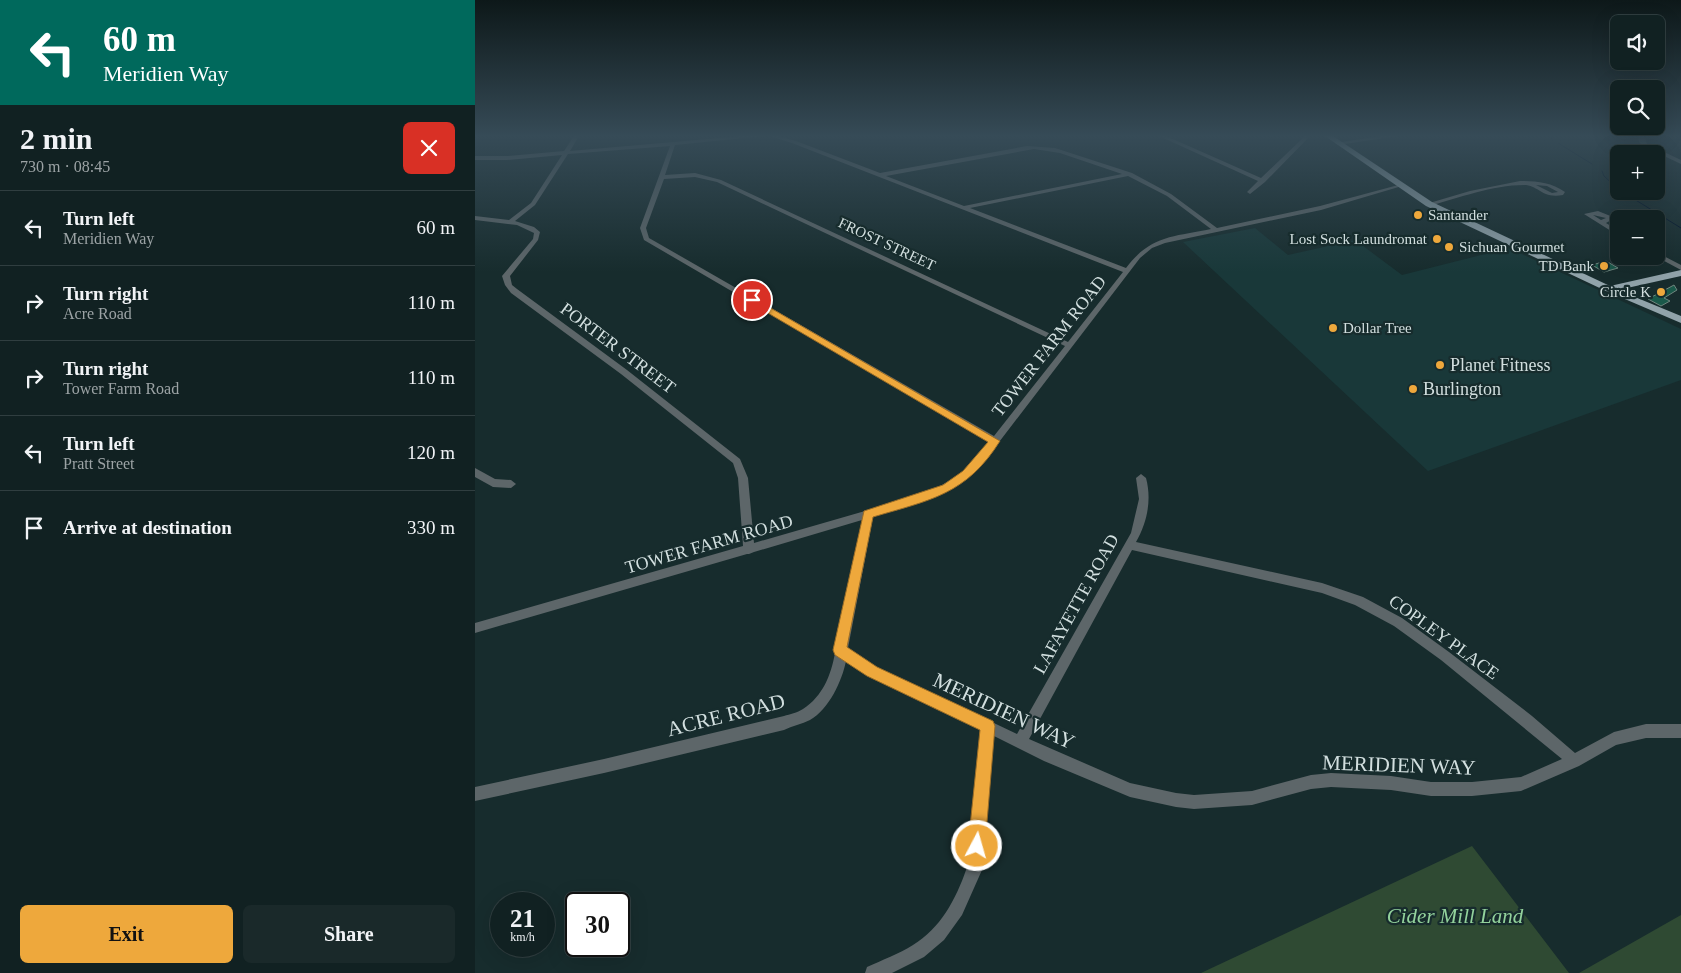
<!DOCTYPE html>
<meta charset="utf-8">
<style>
:root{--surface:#112122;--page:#1a292a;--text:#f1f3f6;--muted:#9ca3a5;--line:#303e40;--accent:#eea83c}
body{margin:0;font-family:Georgia,serif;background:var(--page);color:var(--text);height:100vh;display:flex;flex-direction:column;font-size:19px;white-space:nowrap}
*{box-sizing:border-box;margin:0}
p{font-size:16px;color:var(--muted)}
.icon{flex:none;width:28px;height:28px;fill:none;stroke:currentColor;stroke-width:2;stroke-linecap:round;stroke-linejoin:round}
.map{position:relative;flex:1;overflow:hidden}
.drawer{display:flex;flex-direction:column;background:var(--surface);width:475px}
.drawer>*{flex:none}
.guide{background:#00695c;color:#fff;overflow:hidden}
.tools{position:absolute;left:1135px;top:15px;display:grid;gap:10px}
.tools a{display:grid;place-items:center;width:55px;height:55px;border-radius:8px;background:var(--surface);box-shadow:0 5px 20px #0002,0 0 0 1px var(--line);font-size:25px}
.speed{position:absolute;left:15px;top:892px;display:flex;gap:10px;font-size:25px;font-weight:700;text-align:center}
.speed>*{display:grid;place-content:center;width:65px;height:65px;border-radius:50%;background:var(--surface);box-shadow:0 5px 20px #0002,0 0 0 1px var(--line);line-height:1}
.speed small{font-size:12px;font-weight:400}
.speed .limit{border:2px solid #111;border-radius:8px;background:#fff;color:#111}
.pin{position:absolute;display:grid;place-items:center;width:42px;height:42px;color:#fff;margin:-21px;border:2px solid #fff;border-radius:50%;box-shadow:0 1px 5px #0007}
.me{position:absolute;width:55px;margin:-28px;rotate:6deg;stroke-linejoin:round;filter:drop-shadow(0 0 4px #0008)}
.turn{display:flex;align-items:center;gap:18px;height:105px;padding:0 20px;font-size:22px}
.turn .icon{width:65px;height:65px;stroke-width:2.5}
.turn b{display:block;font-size:35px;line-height:42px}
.round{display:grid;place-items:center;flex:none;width:52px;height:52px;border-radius:8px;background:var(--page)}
.headline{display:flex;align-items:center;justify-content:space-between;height:85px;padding:0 20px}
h1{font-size:30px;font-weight:700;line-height:38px}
.action{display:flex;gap:10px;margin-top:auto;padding:10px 20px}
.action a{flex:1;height:58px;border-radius:8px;background:var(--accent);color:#111;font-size:20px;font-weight:700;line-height:58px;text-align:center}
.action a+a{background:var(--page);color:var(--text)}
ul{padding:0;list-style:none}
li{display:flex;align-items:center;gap:15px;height:75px;padding:0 20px;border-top:1px solid var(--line)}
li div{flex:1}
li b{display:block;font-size:19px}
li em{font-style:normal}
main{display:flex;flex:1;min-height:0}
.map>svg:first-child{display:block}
</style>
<main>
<section class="drawer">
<div class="guide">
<div class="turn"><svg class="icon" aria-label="left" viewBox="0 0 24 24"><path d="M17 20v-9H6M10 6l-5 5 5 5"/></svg><div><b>60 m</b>Meridien Way</div></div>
</div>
<div class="headline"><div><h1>2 min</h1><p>730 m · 08:45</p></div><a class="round" style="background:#d93025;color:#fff"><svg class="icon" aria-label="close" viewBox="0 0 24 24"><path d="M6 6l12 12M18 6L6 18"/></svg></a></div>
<ul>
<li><svg class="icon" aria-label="left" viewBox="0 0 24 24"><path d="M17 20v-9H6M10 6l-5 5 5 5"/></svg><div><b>Turn left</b><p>Meridien Way</p></div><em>60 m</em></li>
<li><svg class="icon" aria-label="right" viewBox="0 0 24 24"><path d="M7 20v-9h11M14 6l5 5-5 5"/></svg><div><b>Turn right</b><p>Acre Road</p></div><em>110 m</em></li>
<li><svg class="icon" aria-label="right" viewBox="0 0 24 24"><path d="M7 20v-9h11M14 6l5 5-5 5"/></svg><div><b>Turn right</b><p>Tower Farm Road</p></div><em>110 m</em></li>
<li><svg class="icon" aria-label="left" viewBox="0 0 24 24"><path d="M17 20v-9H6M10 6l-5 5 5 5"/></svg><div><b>Turn left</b><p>Pratt Street</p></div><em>120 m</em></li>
<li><svg class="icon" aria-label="arrive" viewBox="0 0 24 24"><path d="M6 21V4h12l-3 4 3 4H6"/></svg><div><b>Arrive at destination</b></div><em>330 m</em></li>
</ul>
<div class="action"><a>Exit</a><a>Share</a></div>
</section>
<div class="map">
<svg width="1206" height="973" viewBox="0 0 1206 973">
<rect width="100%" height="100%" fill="#172c2d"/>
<path fill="#193839" d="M780,228L813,255L880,240L927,275L1034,248L1206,329V380L953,471L708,242Z"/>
<path fill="#2f4a33" d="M997,846L1094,973H726Z
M1206,915V973H1104Z"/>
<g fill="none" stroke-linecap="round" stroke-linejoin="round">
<path stroke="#001228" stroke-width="1" d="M1073,136L1078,139
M1083,143L1117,164
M1127,171L1129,176L1144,190
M1146,191L1206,228"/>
</g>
<path fill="#1a594a" stroke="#6f857e" d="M1131,261L1143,268L1129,272L1117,265Z
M1199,285L1202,290L1189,298L1195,301L1186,306L1173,299Z"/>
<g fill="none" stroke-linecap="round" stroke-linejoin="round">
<path fill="#5d6669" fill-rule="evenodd" d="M99,136H104L95,151L267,136H290L200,145L190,175L220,173L246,180L593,342L648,272L317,143L294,136H303L321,141L405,173L552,146L580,148L657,173L696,194L742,228L845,206L927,184V186L846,210L690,243L677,248L665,258L505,467C472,498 440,504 398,517L373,648L401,667L542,734L656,533L664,499L661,478L666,474L671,478C677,500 672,523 661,542L847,583L888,597L927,618L974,652L1057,716L1100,753L1139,732L1171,724H1206V738H1171L1141,745L1104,766L1046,791L997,796H956L916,790L856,787L836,789L777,805L719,809L701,807L655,797L569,761L519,736L507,870L487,915L469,940L449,957L417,973H390L392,967C407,960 424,954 438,945C465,929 481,899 491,870L506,730L393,675L371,661C367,681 354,709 335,720C327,724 317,726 309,730L129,773L0,801V787L129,759L309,716C315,714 322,713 328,709C348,696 356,675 360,653L359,650L361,646L387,520L279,552L274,554H272L0,633V623L268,546L263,478L258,463L146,374L36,293L30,285L27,276L58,239L59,233L42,225L0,220V216L34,220L56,203L87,155L32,160H0V156H32L89,151ZM195,146L165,228L169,240L515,442C491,472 478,482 442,496L279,543L273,478L265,459L152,370L42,289L37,285L35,276L63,240L65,232L59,227L40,221L60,205L93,154ZM559,149L585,153L647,174L489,206L411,176ZM653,176L692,196L736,229C698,237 676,235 651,268L495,208ZM220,177L242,182L590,346L519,436L174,238L171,228L189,179ZM657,550L847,593L880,605L919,626L966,660L1087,759L1046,777L997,782H956L916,776L856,773L836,775L777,791L719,795L701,793L655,783L554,739Z
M684,136H691L786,178L830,136H835L790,182L775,194L772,192L783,181Z
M906,136H923L863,145L860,143Z
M1163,136H1169L1172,144L1206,160V164L1168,146L1164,142Z
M1045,181C1061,181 1076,182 1090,192L1088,195C1066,199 1064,185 1049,185C1017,185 984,198 954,206L951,204L995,191ZM1061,185L1072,186L1083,192L1077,193Z
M1123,211L1138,217V219L1131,223L1144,231V236L1109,214ZM1118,215L1131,218L1126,220Z
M1181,252L1206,265V270L1180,256Z
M0,468L20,479L36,480L41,484L36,488L18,487L0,477Z"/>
<path fill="#91a3aa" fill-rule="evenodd" d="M850,136H858L957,202L1135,286L1206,270V276L1143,290L1206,316V323L1131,291L951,206Z"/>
</g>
<linearGradient id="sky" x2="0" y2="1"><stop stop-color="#0d1819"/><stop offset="0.5" stop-color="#364b57"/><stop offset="1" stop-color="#364b57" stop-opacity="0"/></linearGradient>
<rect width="1206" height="272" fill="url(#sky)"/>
<path fill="#eea83c" stroke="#9b6d27" d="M274,299H280L525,441C491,495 455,500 398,517L372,647L402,667L518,721L520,726L510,846L507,852L502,854L496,852L493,846L505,730L392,676L360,655L358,650L389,511L468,485L488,471L513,442L274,302Z"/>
<g fill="#eea83c" stroke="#172c2d" stroke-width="2">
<circle cx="943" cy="215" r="5"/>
<circle cx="962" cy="239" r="5"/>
<circle cx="974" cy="247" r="5"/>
<circle cx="1129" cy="266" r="5"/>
<circle cx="1186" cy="292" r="5"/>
<circle cx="858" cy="328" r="5"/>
<circle cx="965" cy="365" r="5"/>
<circle cx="938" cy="389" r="5"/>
</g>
<g text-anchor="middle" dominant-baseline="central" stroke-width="4.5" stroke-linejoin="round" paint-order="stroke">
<g font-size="15" fill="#d2dfdf" stroke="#172c2d" text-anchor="start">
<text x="953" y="215">Santander</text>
<text x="952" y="239" text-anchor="end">Lost Sock Laundromat</text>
<text x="984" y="247">Sichuan Gourmet</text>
<text x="1119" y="266" text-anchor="end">TD Bank</text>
<text x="1176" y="292" text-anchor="end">Circle K</text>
<text x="868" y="328">Dollar Tree</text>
</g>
<g font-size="15" fill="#d2dfdf" stroke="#172c2d">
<text transform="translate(412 244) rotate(25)">FROST STREET</text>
</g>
<g font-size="18" fill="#d2dfdf" stroke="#172c2d">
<text transform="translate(574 346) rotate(-52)">TOWER FARM ROAD</text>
<text transform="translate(143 348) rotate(37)">PORTER STREET</text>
<text transform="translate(234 544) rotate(-16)">TOWER FARM ROAD</text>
<text transform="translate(601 604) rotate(-61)">LAFAYETTE ROAD</text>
<text transform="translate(969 637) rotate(36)">COPLEY PLACE</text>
</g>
<g font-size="18" fill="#d2dfdf" stroke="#172c2d" text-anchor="start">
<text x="975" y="365">Planet Fitness</text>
<text x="948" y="389">Burlington</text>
</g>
<g font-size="21" fill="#d2dfdf" stroke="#172c2d">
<text transform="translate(529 711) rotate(25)">MERIDIEN WAY</text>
<text transform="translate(251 715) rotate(-14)">ACRE ROAD</text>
<text transform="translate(924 765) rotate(2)">MERIDIEN WAY</text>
</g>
<g font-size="21" font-style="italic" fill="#93d29c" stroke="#172c2d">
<text x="980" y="916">Cider Mill Land</text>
</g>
</g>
</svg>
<div class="tools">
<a><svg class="icon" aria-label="sound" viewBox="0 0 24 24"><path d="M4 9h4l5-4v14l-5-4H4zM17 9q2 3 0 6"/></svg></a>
<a><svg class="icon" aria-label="search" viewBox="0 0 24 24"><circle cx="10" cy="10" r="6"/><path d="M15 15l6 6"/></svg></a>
<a>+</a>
<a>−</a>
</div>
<div class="speed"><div>21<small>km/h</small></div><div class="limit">30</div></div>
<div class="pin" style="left:277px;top:300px;background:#d93025"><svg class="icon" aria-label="arrive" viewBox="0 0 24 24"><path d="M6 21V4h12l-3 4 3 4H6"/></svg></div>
<svg class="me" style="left:502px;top:846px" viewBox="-20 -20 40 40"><circle r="17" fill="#eea83c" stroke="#fff" stroke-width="3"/><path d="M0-11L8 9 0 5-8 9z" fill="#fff"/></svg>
</div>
</main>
